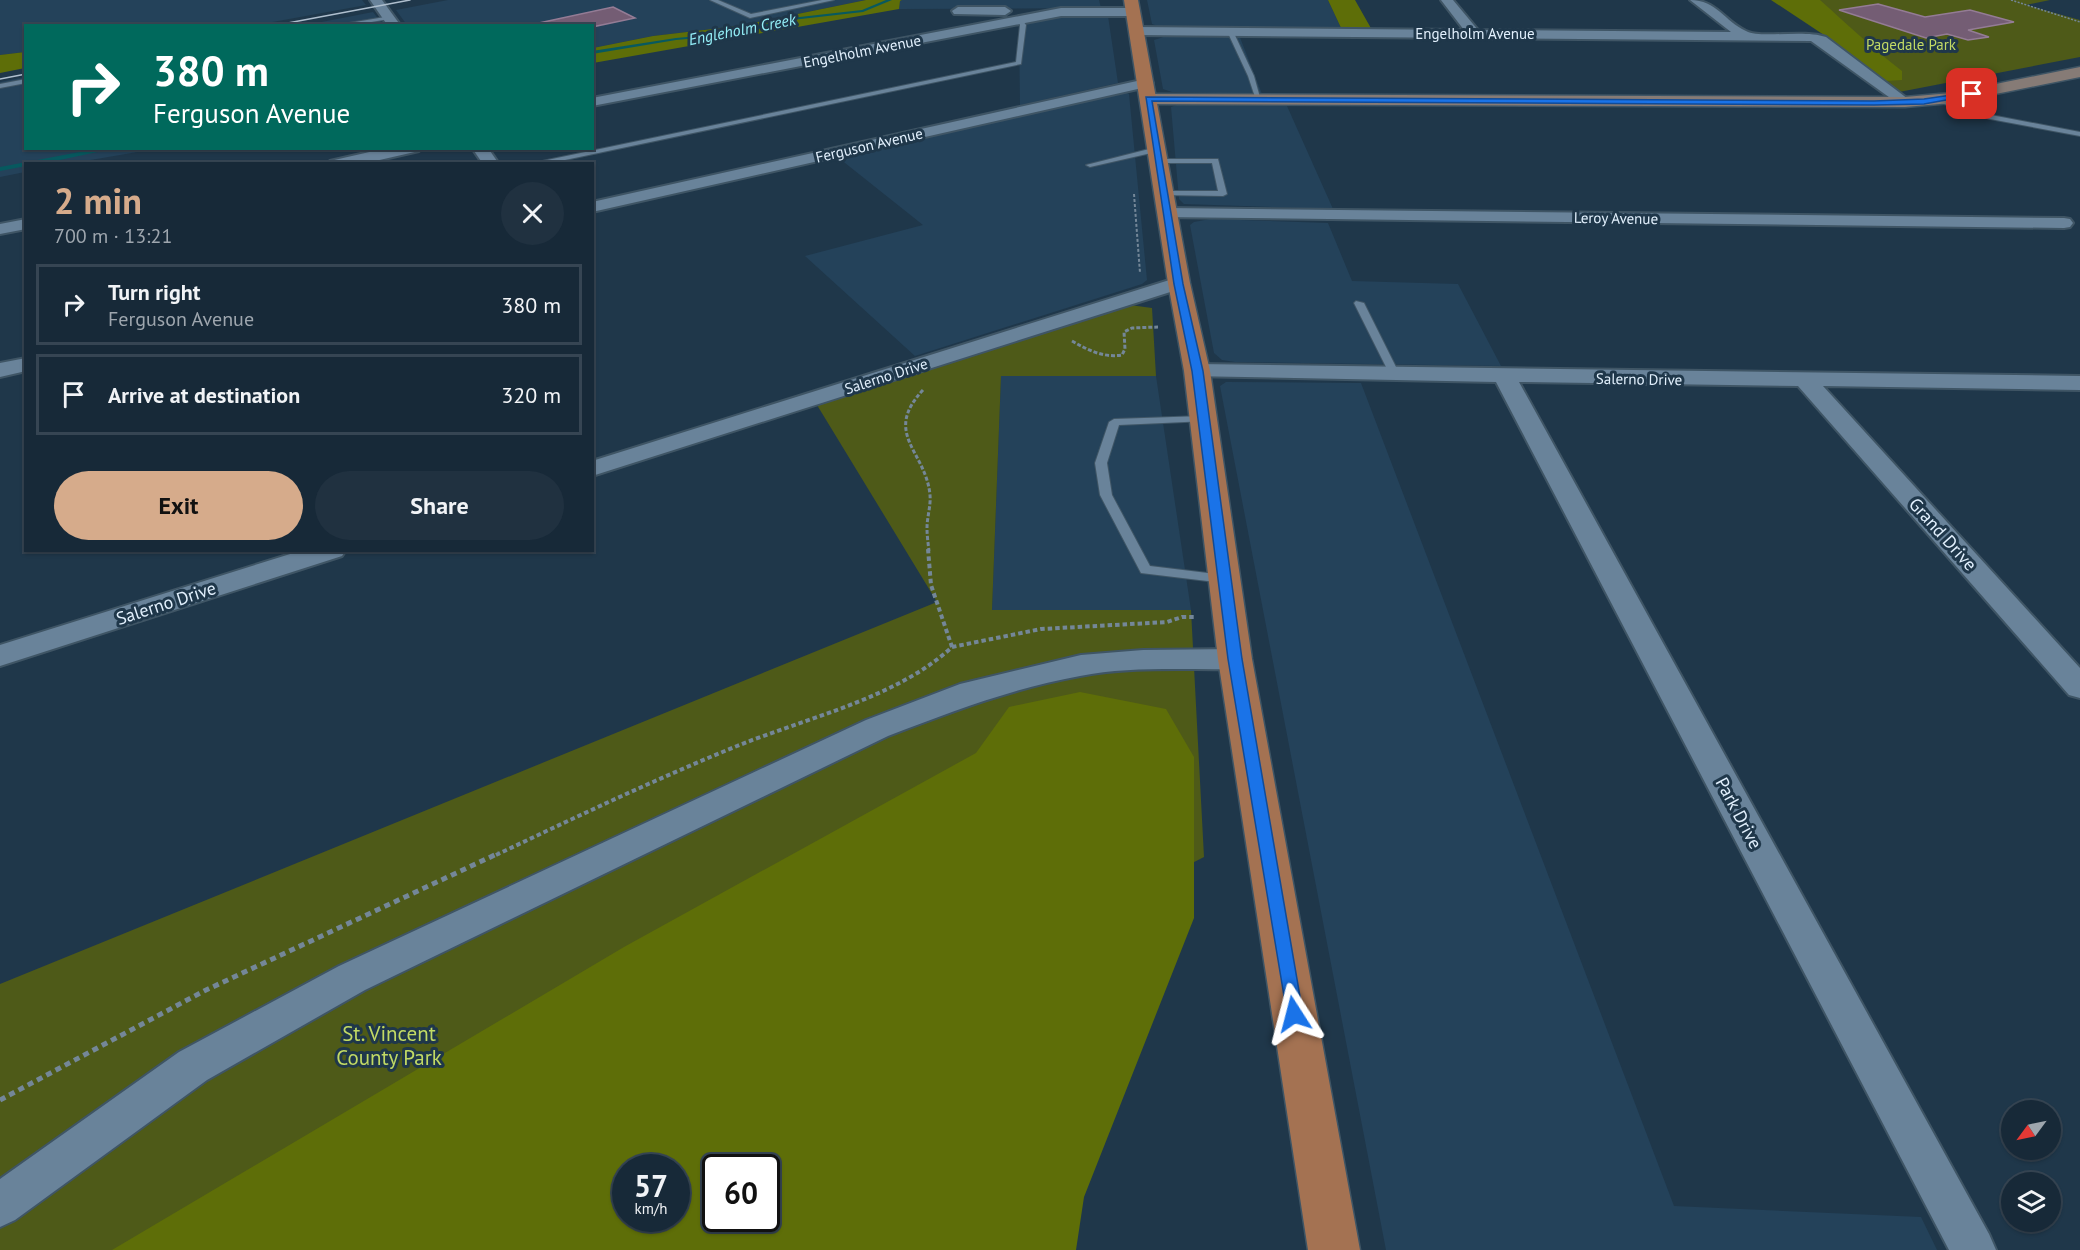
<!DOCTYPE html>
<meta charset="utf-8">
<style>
:root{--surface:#172938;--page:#203140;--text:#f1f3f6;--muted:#9ea6ae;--line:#364553;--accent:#d6ab8b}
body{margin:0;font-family:"PT Sans",sans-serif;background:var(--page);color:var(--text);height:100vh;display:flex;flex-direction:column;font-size:22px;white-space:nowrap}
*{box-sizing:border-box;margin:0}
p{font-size:20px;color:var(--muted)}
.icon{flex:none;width:33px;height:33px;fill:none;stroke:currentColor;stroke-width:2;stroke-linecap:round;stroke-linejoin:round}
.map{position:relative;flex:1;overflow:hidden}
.side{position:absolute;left:24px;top:162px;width:570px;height:390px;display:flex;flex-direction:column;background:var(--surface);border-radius:0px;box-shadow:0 2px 4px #0004,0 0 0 2px var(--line)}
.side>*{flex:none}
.banner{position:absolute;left:24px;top:24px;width:570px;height:126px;border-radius:0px;box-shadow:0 2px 4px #0004,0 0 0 2px var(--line);background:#00695c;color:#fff;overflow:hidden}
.needle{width:39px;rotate:237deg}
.fabs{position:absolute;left:2001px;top:1100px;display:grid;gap:12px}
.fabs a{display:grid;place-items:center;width:60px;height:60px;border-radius:50%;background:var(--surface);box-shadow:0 2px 4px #0004,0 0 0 2px var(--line);font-size:30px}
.speed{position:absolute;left:612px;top:1154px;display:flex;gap:12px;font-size:30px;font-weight:700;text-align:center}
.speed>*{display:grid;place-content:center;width:78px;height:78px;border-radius:50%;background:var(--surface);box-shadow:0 2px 4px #0004,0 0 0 2px var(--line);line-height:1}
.speed small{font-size:15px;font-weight:400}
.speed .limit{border:3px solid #111;border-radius:9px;background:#fff;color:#111}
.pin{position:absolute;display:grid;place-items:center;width:51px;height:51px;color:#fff;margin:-26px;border-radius:12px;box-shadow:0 3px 9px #0006}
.me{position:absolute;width:66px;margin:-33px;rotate:351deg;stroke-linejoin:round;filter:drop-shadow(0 0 4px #0008)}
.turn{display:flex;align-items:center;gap:21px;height:126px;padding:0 30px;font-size:27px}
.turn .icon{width:78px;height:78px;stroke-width:2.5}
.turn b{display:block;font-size:42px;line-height:51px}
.round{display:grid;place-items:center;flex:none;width:63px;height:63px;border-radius:32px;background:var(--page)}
.overview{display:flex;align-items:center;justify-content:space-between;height:102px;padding:0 30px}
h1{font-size:36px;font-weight:800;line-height:45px;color:var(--accent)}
.cta{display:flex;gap:12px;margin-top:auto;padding:12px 30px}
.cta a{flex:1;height:69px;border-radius:36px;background:var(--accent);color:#111;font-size:24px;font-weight:800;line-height:69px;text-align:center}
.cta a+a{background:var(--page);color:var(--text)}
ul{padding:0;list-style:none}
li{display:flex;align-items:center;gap:18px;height:81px;margin:0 12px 9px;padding:0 18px;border:3px solid var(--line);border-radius:0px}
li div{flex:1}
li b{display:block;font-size:22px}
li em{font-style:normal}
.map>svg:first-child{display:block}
</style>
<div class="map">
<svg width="2080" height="1250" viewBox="0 0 2080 1250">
<rect width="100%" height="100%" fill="#1f374a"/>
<path fill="#24425a" d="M0,0H362L366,5L256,25L26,26L25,52L0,55Z
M448,0H866L738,26L653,36L593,48L592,26L407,25L396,10Z
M902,0H1099L1101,8L899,9L900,1Z
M1147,0H1328L1342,30L1163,28L1152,24Z
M373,12L383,25L301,26Z
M1064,16H1108L1118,83L1020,105L1019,24Z
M1170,35H1239L1262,94L1172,92L1163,89L1154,40Z
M25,77L26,148L155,149L73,163L26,164L25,172L0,177V82Z
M1124,92L1129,94L1147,280L1142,284L915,356L805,256L923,225L835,155Z
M1177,105L1287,106L1333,209L1184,204L1179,199L1171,107Z
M1210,219L1328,223L1352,281L1458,284L1501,366L1235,362L1222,360L1214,353L1190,225L1194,222Z
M1001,376H1156L1191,610H992Z
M1226,382L1361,383L1674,1206L1921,1217L1937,1250H1386L1220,386Z"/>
<path fill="#4e5a18" d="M1779,0H2050L2026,5L2080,20V57L1899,92Z
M1130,305L1152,308L1156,376H1001L992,610H1191L1204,857L435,1250H0V984L937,602L817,405Z"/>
<path fill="#5e6e08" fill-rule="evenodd" d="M866,0H902L900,1L899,9L593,63V48L653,36L738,26Z
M1328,0H1355L1372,30H1342Z
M1771,0H1820C1847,24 1873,49 1902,71V80L1886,81L1824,35Z
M25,52V68L0,73V55Z
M1080,692L1166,709L1194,757V918L1084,1197L1076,1250H112L624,947L976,753L1009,707ZM626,1167H676V1218H626ZM716,1167H766V1218H716Z"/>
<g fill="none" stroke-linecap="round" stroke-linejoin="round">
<path fill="#07595f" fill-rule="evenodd" d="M886,0H892L863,12L783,21L743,34L676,40L592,54V51L676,38L742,32L782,19L862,10Z
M101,148H116L41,164H26V166L0,171V167Z"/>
</g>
<path fill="#745d74" stroke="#947c95" stroke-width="1.5" d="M1878,4L1925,17L1970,10L2014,22L1968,30L1989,37L1968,40L1947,34L1926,38L1839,10Z
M613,7L635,18L592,27V26H525Z"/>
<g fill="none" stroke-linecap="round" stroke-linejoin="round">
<g stroke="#3f5565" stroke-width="2">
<path id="lane" d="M710,0H718L751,14L822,0H834L750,18Z
M391,16L389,19L348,26H331Z
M1018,20H1022L1026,25L1021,64L546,164H528L1016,62L1020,25Z
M1230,29L1233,31L1254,76L1261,101L1256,100L1248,76L1227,31Z
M26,79V83L0,88V84Z
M1937,98L1991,115L2080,132V136L1990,119L1935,101Z
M1157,147H1160V151L1090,167L1086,165Z
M1159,159H1218L1227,194L1223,196L1161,195L1160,193L1164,191H1218L1212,163H1156L1155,161Z
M1356,301L1364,303L1400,375L1399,377H1391L1354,303Z
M1203,416L1207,417V421L1119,425L1107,463L1112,495L1150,566L1224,575L1230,579L1224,583L1141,573L1100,495L1095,463L1109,422L1114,419Z"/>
</g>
<g stroke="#3f5565" stroke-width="4">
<path id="street" d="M370,0H382L401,26H388Z
M1441,0H1453L1478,30L1731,32L1690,0C1717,0 1724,21 1746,31C1761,39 1803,29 1826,37L1912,102L1910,105H1900L1811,41L1137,35L1131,31L1137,27L1464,30Z
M958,7H1005L1011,11L1005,15L954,14L952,11Z
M1061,8H1133L1139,12L1133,16H1061L592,106V98Z
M1146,79L1151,80L1153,83L1151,86L592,212V202Z
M387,148H421L419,151L362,164H328L330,161Z
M472,148H488L499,164H483Z
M1168,208L2064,218L2070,219L2073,223L2070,227L2064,228L1162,217L1159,213L1162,209Z
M26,219V229L0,234V224Z
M1179,277L1186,279L1189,283L1186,287L592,476V461Z
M26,358V371L0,377V363Z
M1197,364L2080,376V390L1823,386L2080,668V698L2069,695L1798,386L1519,382L1989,1234L1996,1250H1949L1496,382L1189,376L1186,371L1189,366Z
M303,550H346L342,556L0,666V645Z
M1235,649L1245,652L1250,659L1245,666L1235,669C1184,670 1130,666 1080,676C1013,688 951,712 888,736L365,990L207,1080L15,1220L0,1227V1179L179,1052L339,966L866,720L960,684L1081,655L1143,650Z"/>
</g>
<g stroke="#3f5565" stroke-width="3">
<path id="secondary" d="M2080,67V77L1951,103L1905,107L1148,104L1142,103L1140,99L1142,95L1148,94L1905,97L1951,93Z"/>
</g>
<g stroke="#3f5565" stroke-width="3">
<path id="primary" d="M1124,0H1138L1190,283L1210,371L1252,659L1360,1250H1308L1218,659L1184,371L1168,283Z"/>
</g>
<path stroke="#748798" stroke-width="1.5" stroke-dasharray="2 1.5" stroke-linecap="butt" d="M2011,0L2080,22"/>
<path stroke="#748798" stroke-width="2" stroke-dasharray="3 2" stroke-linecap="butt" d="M1134,194L1140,273"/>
<path stroke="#748798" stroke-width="3" stroke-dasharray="4 2" stroke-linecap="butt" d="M1072,341C1088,350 1103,358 1122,355L1125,349L1124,332L1132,328L1158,327
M923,390C882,434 926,451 930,495C931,506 927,517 927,528C927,535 928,543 929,551"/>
<path stroke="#748798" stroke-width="4" stroke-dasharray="4.5 3" stroke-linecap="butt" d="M952,647L1041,629L1167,622L1182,617H1196
M496,855C576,817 656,779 737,746C806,718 897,698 952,647L931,585L928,549"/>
<path stroke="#748798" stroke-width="5" stroke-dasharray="6 4.5" stroke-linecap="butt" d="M0,1100L204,991L499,853"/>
<use href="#lane" fill="#69839a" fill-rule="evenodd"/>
<use href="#street" fill="#69839a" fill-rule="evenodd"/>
<use href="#secondary" fill="#867b76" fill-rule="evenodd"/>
<use href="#primary" fill="#a47252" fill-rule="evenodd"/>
<path stroke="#afbfce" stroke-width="1.5" d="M272,26L410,0
M0,79L26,74"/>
</g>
<path fill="#1a73e8" stroke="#114b97" stroke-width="1.5" d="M1972,92L1974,95L1924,104L1874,105L1152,101L1183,284L1203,371L1242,659L1303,1014L1301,1020L1294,1022L1288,1020L1228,659L1192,371L1174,284L1146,97L1874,101L1924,99Z"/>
<g text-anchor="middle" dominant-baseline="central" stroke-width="6" stroke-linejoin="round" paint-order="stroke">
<g font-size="15" fill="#e2f0fd" stroke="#1f374a">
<text x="1475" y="33">Engelholm Avenue</text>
<text transform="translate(862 51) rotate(-11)">Engelholm Avenue</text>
<text transform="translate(869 145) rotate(-13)">Ferguson Avenue</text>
<text transform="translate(1616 218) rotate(1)">Leroy Avenue</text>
<text transform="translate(886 376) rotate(-18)">Salerno Drive</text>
<text transform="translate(1639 379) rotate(1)">Salerno Drive</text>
</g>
<g font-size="15" fill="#c2da64" stroke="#1f374a">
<text x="1911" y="44">Pagedale Park</text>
</g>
<g font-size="16" font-style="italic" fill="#94eff8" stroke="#1f374a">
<text transform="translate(742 29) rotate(-11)">Engleholm Creek</text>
</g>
<g font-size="18" fill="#e2f0fd" stroke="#1f374a">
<text transform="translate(1943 534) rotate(48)">Grand Drive</text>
<text transform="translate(166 603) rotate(-18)">Salerno Drive</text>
<text transform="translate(1739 813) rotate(62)">Park Drive</text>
</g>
<g font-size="21" fill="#c2da64" stroke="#1f374a">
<text x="389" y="1033">St. Vincent<tspan x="389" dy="24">County Park</tspan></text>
</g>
</g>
</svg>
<div class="fabs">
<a><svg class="needle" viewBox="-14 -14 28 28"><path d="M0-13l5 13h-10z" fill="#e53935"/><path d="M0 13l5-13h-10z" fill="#9ea6ae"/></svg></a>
<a><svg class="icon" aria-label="layers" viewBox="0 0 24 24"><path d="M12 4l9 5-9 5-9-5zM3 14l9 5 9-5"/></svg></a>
</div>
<div class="speed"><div>57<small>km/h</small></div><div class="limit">60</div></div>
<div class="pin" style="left:1972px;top:94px;background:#d93025"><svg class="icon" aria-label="arrive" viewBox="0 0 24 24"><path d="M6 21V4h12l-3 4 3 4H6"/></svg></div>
<svg class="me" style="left:1294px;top:1014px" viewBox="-20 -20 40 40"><path d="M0-17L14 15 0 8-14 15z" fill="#1a73e8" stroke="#fff" stroke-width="4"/></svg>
<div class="banner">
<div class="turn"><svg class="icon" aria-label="right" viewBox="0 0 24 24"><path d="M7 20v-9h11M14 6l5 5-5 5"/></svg><div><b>380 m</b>Ferguson Avenue</div></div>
</div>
<section class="side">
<div class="overview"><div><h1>2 min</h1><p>700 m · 13:21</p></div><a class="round"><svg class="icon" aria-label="close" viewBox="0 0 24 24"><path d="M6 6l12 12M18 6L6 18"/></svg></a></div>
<ul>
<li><svg class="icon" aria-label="right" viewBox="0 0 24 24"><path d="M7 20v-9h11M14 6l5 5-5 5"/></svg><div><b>Turn right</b><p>Ferguson Avenue</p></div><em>380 m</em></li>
<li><svg class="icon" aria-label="arrive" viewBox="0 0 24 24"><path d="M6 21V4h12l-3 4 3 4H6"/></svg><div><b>Arrive at destination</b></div><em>320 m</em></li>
</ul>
<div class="cta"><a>Exit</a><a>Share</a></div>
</section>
</div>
